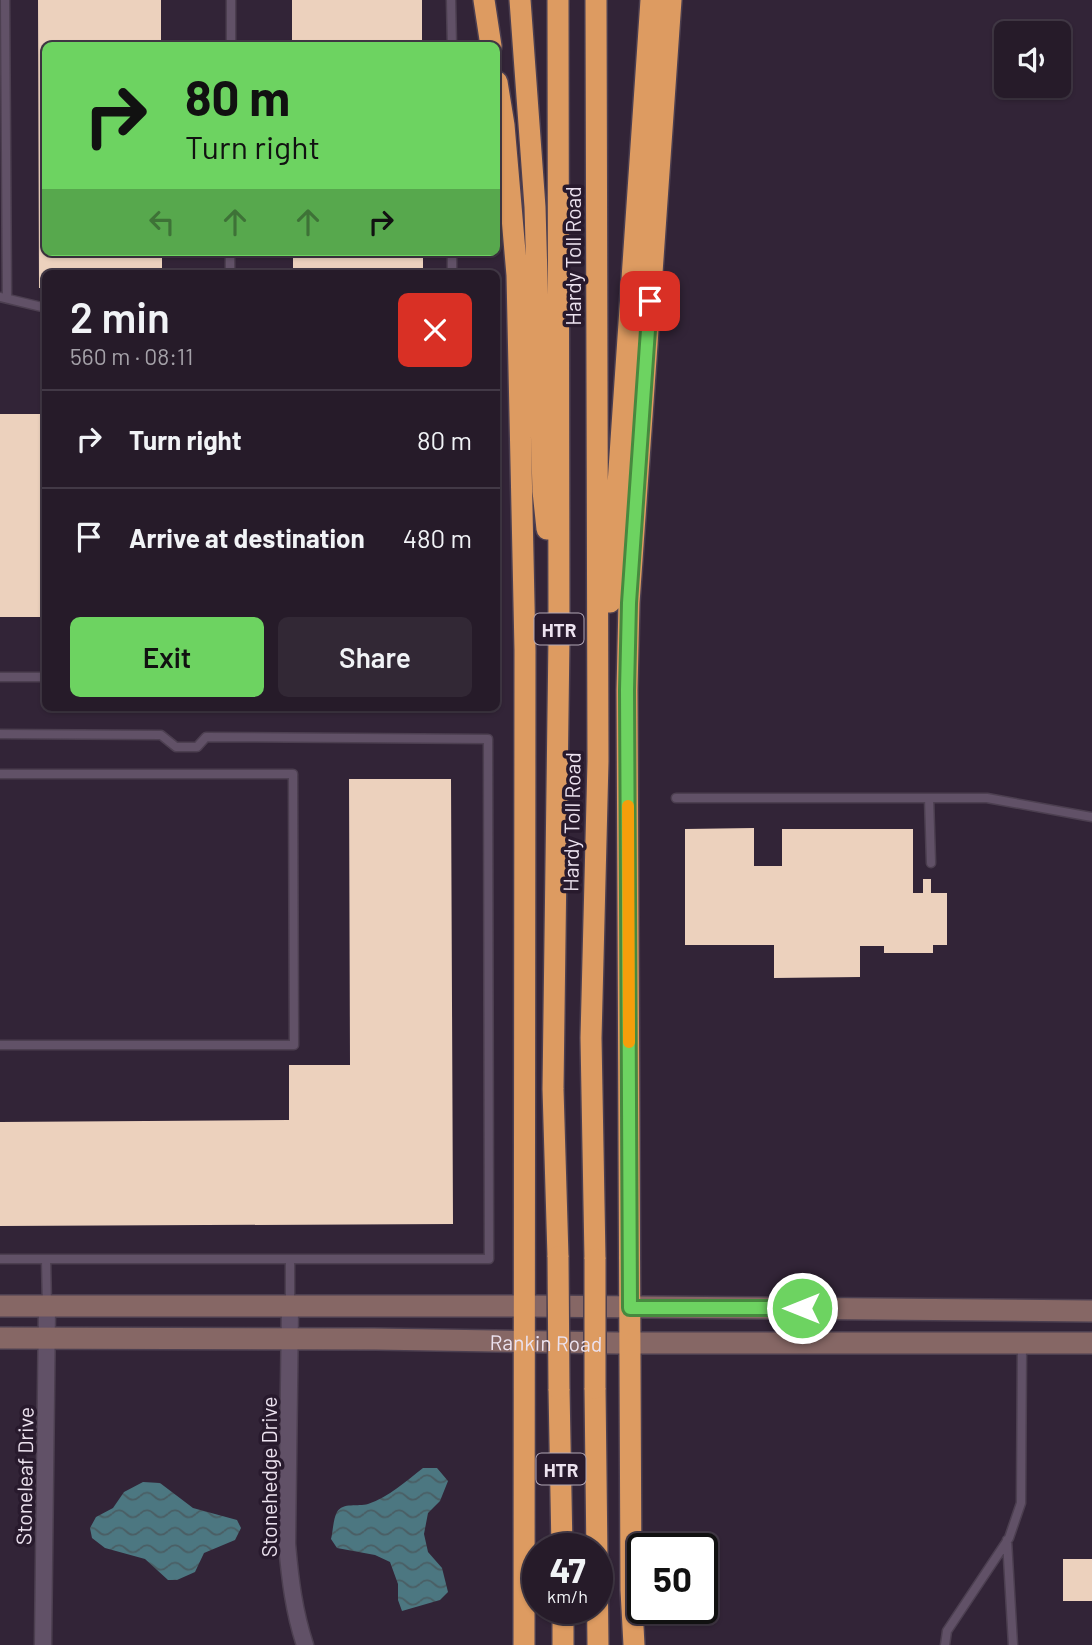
<!DOCTYPE html>
<meta charset="utf-8">
<style>
:root{--surface:#261b29;--page:#322835;--text:#f1f3f6;--muted:#a4a1a8;--line:#423946;--accent:#6dd361}
body{margin:0;font-family:Barlow,sans-serif;background:var(--page);color:var(--text);height:100vh;display:flex;flex-direction:column;font-size:26px;white-space:nowrap}
*{box-sizing:border-box;margin:0}
p{font-size:23px;color:var(--muted)}
.icon{flex:none;width:38px;height:38px;fill:none;stroke:currentColor;stroke-width:2;stroke-linecap:round;stroke-linejoin:round}
.map{position:relative;flex:1;overflow:hidden}
.panel{position:absolute;left:42px;top:270px;width:458px;height:441px;display:flex;flex-direction:column;background:var(--surface);border-radius:10px;box-shadow:0 2px 5px #0004,0 0 0 2px var(--line)}
.panel>*{flex:none}
.top-card{position:absolute;left:42px;top:42px;width:458px;height:214px;border-radius:10px;box-shadow:0 2px 5px #0004,0 0 0 2px var(--line);background:#6dd361;color:#111;overflow:hidden}
.fabs{position:absolute;left:994px;top:21px;display:grid;gap:14px}
.fabs a{display:grid;place-items:center;width:77px;height:77px;border-radius:10px;background:var(--surface);box-shadow:0 2px 5px #0004,0 0 0 2px var(--line);font-size:35px}
.speed{position:absolute;left:522px;top:1533px;display:flex;gap:14px;font-size:35px;font-weight:700;text-align:center}
.speed>*{display:grid;place-content:center;width:91px;height:91px;border-radius:50%;background:var(--surface);box-shadow:0 2px 5px #0004,0 0 0 2px var(--line);line-height:1}
.speed small{font-size:18px;font-weight:400}
.speed .limit{border:4px solid #111;border-radius:10px;background:#fff;color:#111}
.pin{position:absolute;display:grid;place-items:center;width:60px;height:60px;color:#fff;margin:-30px;border-radius:14px;box-shadow:0 4px 10px #0006}
.me{position:absolute;width:77px;margin:-38px;rotate:270deg;stroke-linejoin:round;filter:drop-shadow(0 0 5px #0008)}
.turn{display:flex;align-items:center;gap:24px;height:147px;padding:0 28px;font-size:32px}
.turn .icon{width:91px;height:91px;stroke-width:2.5}
.turn b{display:block;font-size:49px;line-height:60px}
.lanes{display:flex;align-items:center;height:66px;padding:0 28px;background:#0003;justify-content:center;gap:35px;direction:ltr}
.lanes .off{opacity:.35}
.round{display:grid;place-items:center;flex:none;width:74px;height:74px;border-radius:10px;background:var(--page)}
.head{display:flex;align-items:center;justify-content:space-between;height:119px;padding:0 28px}
h1{font-size:42px;font-weight:600;line-height:52px}
.button{display:flex;gap:14px;margin-top:auto;padding:14px 28px}
.button a{flex:1;height:80px;border-radius:10px;background:var(--accent);color:#111;font-size:28px;font-weight:600;line-height:80px;text-align:center}
.button a+a{background:var(--page);color:var(--text)}
ul{padding:0;list-style:none}
li{display:flex;align-items:center;gap:21px;height:98px;padding:0 28px;border-top:2px solid var(--line)}
li div{flex:1}
li b{display:block;font-size:26px}
li em{font-style:normal}
.map>svg:first-child{display:block}
</style>
<div class="map">
<svg width="1092" height="1645" viewBox="0 0 1092 1645">
<defs>
<pattern id="water-waves" width="16" height="10" patternUnits="userSpaceOnUse" patternTransform="scale(1.75)"><rect width="16" height="10" fill="#4c7781"/><path d="M0 5q4-4 8 0t8 0" fill="none" stroke="#4a5e64"/></pattern>
</defs>
<rect width="100%" height="100%" fill="#322437"/>
<path fill="url(#water-waves)" d="M423,1468H437L448,1481L440,1501L428,1513L424,1534L428,1552L442,1568L448,1592L440,1600L402,1611L398,1600V1584L390,1562L375,1555L337,1548L331,1539C333,1532 333,1519 337,1512C343,1502 358,1507 368,1504C389,1497 406,1481 423,1468Z
M143,1482L160,1483L193,1508L237,1520L241,1528L235,1540L204,1553L195,1572L177,1580H168L145,1559L105,1548L92,1538L90,1528L96,1517L113,1508L124,1492Z"/>
<path fill="#ecd1bd" d="M38,0H161V46H46V252H162V273H46V288H39Z
M292,0H422V46H292Z
M293,252H423V273H293Z
M0,414H46V617H0Z
M349,779H451L453,1224L0,1226V1122L289,1120V1065H350Z
M754,828V866H782V829H913V893H923V879H931V893H947V945H933V953H884V946H860V977L774,978V945H685V829Z
M1063,1559H1092V1601H1063Z"/>
<g fill="none" stroke-linecap="round" stroke-linejoin="round">
<g stroke="#4c3f50" stroke-width="11">
<path id="lane" d="M5,0L7,298
M451,0L452,46
M231,46V0
M230,273V252
M452,273V252
M0,297L46,308
M0,677H46
M0,734L161,735L176,747H197L206,737L488,739L489,1259H46L47,1306
M0,774H293L294,1045H0
M676,798H987L1092,817
M929,798L931,863
M0,1259H46
M290,1259V1305
M1007,1540L1013,1645
M945,1645L947,1631L1009,1538L1021,1503L1022,1344"/>
</g>
<g stroke="#4c3f50" stroke-width="19">
<path id="street" d="M290,1308L287,1544C290,1579 294,1612 305,1645
M43,1645L47,1307"/>
</g>
<g stroke="#4c3f50" stroke-width="24">
<g id="secondary">
<path d="M0,1306H525L1092,1311"/>
<path id="s1" d="M0,1338L375,1339L616,1343H1092"/>
</g>
</g>
<g stroke="#4c3f50" stroke-width="24">
<path id="highway" d="M484,0L491,46
M520,0L535,207L543,491L547,529
M497,82L504,125L517,275L525,650L524,1645
M610,602L651,0
M558,1257L553,1089L559,638L558,0
M595,1259L591,1038L598,761L596,0
M595,1388L598,1645
M559,1389L562,1549
M563,1608V1645
M634,1645L631,1590L627,690L629,603L671,0"/>
</g>
<use href="#lane" stroke="#615167" stroke-width="8"/>
<use href="#street" stroke="#615167" stroke-width="16"/>
<use href="#secondary" stroke="#866765" stroke-width="21"/>
<use href="#highway" stroke="#dd9b61" stroke-width="21"/>
<g stroke="#4c3f50" stroke-width="24" stroke-linecap="butt">
<path id="highway-bridge" d="M558,1257L559,1389
M595,1388V1259"/>
</g>
<use href="#highway-bridge" stroke="#dd9b61" stroke-width="21"/>
</g>
<g fill="none" stroke-linecap="round" stroke-linejoin="round">
<g stroke="#47893f" stroke-width="18">
<path id="route" d="M650,301L629,603L627,690L630,1308H802"/>
</g>
<use href="#route" stroke="#6dd361" stroke-width="12"/>
<path stroke="#f59e0b" stroke-width="12" d="M628,806L629,1042"/>
</g>
<g text-anchor="middle" dominant-baseline="central" stroke-width="7" stroke-linejoin="round" paint-order="stroke">
<g fill="#281a2d" stroke="#b1a6b5" stroke-width="2">
<rect x="534.5" y="613.5" width="49" height="31" rx="5"/>
<rect x="536.5" y="1453.5" width="49" height="31" rx="5"/>
</g>
<g font-size="19" font-weight="bold" fill="#ece2ef">
<text x="559" y="629">HTR</text>
<text x="561" y="1469">HTR</text>
</g>
<g font-size="21" fill="#ece2ef" stroke="#281a2d">
<text transform="translate(572 256) rotate(-90)">Hardy Toll Road</text>
<text transform="translate(571 822) rotate(-89)">Hardy Toll Road</text>
<text stroke="none"><textPath href="#s1" startOffset="546">Rankin Road</textPath></text>
<text transform="translate(24 1476) rotate(-89)">Stoneleaf Drive</text>
<text transform="translate(268 1477) rotate(-90)">Stonehedge Drive</text>
</g>
</g>
</svg>
<div class="fabs">
<a><svg class="icon" aria-label="sound" viewBox="0 0 24 24"><path d="M4 9h4l5-4v14l-5-4H4zM17 9q2 3 0 6"/></svg></a>
</div>
<div class="speed"><div>47<small>km/h</small></div><div class="limit">50</div></div>
<div class="pin" style="left:650px;top:301px;background:#d93025"><svg class="icon" aria-label="arrive" viewBox="0 0 24 24"><path d="M6 21V4h12l-3 4 3 4H6"/></svg></div>
<svg class="me" style="left:802px;top:1308px" viewBox="-20 -20 40 40"><circle r="17" fill="#6dd361" stroke="#fff" stroke-width="3"/><path d="M0-11L8 9 0 5-8 9z" fill="#fff"/></svg>
<div class="top-card">
<div class="turn"><svg class="icon" aria-label="right" viewBox="0 0 24 24"><path d="M7 20v-9h11M14 6l5 5-5 5"/></svg><div><b>80 m</b>Turn right</div></div>
<div class="lanes"><svg class="icon off" aria-label="left" viewBox="0 0 24 24"><path d="M17 20v-9H6M10 6l-5 5 5 5"/></svg><svg class="icon off" aria-label="ahead" viewBox="0 0 24 24"><path d="M12 20V5M6 11l6-6 6 6"/></svg><svg class="icon off" aria-label="ahead" viewBox="0 0 24 24"><path d="M12 20V5M6 11l6-6 6 6"/></svg><svg class="icon" aria-label="right" viewBox="0 0 24 24"><path d="M7 20v-9h11M14 6l5 5-5 5"/></svg></div>
</div>
<section class="panel">
<div class="head"><div><h1>2 min</h1><p>560 m · 08:11</p></div><a class="round" style="background:#d93025;color:#fff"><svg class="icon" aria-label="close" viewBox="0 0 24 24"><path d="M6 6l12 12M18 6L6 18"/></svg></a></div>
<ul>
<li><svg class="icon" aria-label="right" viewBox="0 0 24 24"><path d="M7 20v-9h11M14 6l5 5-5 5"/></svg><div><b>Turn right</b></div><em>80 m</em></li>
<li><svg class="icon" aria-label="arrive" viewBox="0 0 24 24"><path d="M6 21V4h12l-3 4 3 4H6"/></svg><div><b>Arrive at destination</b></div><em>480 m</em></li>
</ul>
<div class="button"><a>Exit</a><a>Share</a></div>
</section>
</div>
